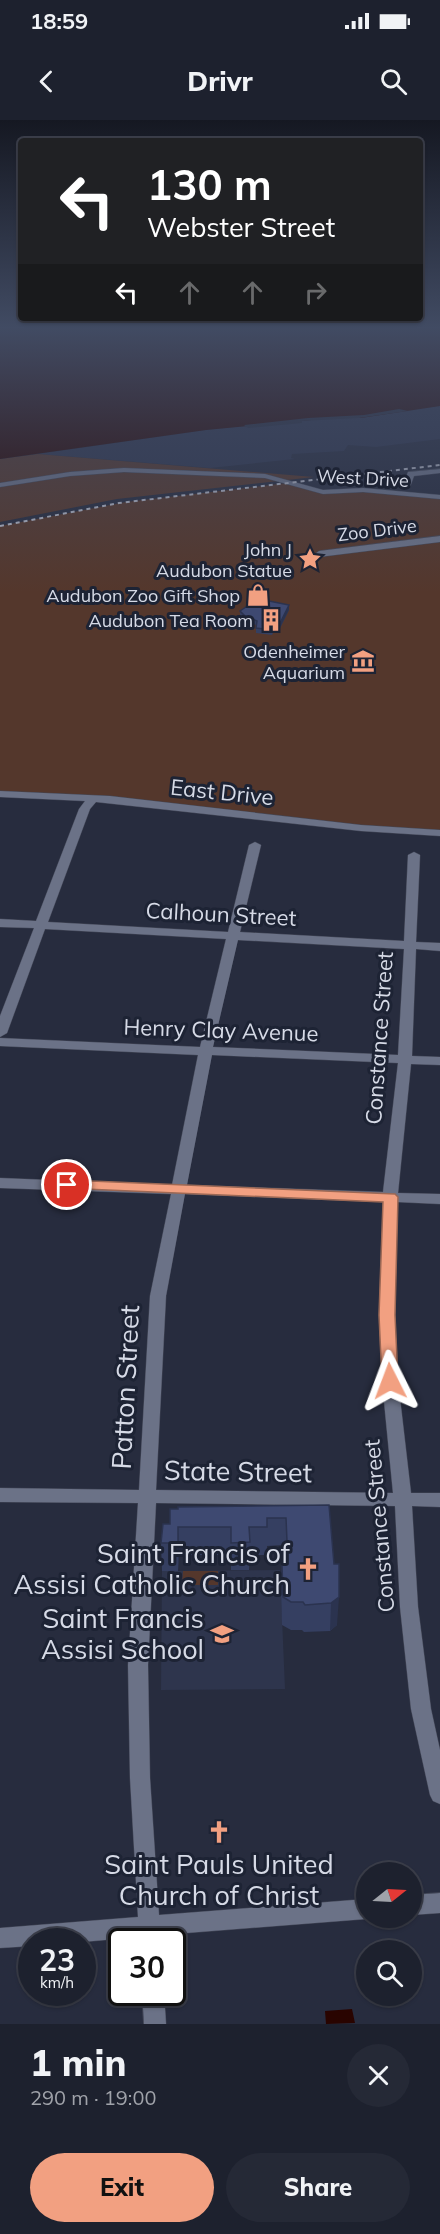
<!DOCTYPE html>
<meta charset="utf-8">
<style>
:root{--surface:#1d212e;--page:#252936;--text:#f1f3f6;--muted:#a0a3aa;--line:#3b3e4a;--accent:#f2a081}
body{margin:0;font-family:Mulish,sans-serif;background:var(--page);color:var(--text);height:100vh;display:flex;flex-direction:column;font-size:22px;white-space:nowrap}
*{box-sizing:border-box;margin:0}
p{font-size:20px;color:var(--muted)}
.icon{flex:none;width:33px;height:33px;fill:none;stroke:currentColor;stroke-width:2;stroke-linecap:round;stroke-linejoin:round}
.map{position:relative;height:1904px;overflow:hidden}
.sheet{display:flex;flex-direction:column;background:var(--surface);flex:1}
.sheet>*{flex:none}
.banner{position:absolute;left:18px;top:18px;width:405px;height:183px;border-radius:6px;box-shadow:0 2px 4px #0004,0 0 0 2px var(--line);background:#202124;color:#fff;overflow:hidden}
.needle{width:39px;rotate:72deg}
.tools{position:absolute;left:356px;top:1742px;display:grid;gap:12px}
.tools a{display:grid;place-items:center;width:66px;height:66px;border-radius:50%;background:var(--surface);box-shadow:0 2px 4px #0004,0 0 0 2px var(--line);font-size:30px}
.speed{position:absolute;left:18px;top:1808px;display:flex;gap:12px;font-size:30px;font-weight:700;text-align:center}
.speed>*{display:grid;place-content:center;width:78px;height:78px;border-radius:50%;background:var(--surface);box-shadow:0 2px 4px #0004,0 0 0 2px var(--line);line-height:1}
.speed small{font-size:15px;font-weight:400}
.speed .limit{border:3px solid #111;border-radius:9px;background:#fff;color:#111}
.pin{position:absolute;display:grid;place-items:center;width:51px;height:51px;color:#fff;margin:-26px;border:3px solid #fff;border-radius:50%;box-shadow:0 2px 6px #0007}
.me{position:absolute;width:66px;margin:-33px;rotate:357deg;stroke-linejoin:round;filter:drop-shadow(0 0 4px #0008)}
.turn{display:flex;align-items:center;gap:21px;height:126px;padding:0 30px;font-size:27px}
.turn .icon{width:78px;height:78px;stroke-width:2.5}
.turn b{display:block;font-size:42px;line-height:51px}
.lanes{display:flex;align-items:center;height:57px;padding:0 30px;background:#0003;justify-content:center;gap:30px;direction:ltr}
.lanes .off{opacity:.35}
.round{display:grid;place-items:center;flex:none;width:63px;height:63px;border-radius:32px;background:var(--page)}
.summary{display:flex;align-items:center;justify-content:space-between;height:102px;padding:0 30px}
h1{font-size:36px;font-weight:800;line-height:45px}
.primary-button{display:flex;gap:12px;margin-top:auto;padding:12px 30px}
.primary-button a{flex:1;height:69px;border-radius:36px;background:var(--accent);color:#111;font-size:24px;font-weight:800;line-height:69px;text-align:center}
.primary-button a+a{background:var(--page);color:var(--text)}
.status{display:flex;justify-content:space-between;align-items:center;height:42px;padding:0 30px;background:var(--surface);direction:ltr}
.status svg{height:16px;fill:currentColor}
header{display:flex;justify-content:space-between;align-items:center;height:78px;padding:0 30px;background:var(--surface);font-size:27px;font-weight:800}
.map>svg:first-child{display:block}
</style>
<div class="status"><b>18:59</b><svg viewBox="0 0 49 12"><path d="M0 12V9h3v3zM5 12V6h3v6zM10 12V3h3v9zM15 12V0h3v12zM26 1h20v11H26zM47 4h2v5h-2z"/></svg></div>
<header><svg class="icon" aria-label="back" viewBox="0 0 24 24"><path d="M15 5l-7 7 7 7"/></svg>Drivr<svg class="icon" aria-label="search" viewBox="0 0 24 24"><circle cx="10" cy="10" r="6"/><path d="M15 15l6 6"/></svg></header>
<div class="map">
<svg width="440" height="1904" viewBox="0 0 440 1904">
<rect width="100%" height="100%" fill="#272c3e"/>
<path fill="#2e354d" d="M440,286V319L376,327L348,325L344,331L292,334L291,338L295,339L210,348L38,334L206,310Z
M280,1450L285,1569L161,1570L162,1451Z"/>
<path fill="#54372c" d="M38,334L314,357L117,379L0,402V339Z
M287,363L323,372L363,370L440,377V712L407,711L174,686L0,674V406L126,382Z
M183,1451H218V1465H182Z"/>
<path fill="#290400" d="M0,206H440V286L361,298H332L206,310L0,339Z
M352,1889L355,1903L326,1904L325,1891Z"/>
<path fill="#272c3e" d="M399,289L408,291L359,298L302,301V303L248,308L244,305L308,298L364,295Z"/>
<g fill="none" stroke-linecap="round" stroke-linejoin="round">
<g stroke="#434757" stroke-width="1">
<path id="street" d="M124,348L265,354L323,370L363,368L440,375V379L363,372L323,374L265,358L124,352L70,356L0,367V363L70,352Z
M440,349V353L414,356L410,367L403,365L408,352Z
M440,416V422L319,437L315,434L319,431Z
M0,671L110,676L361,705L440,710V716L361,711L96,682L90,689L48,802L228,812L249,725L255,722L261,725L240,812L404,821L408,735L414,732L420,735L416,822L440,823V831L416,829L412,936L440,937V945L411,944L398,1073L440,1074V1084L397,1082L395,1195L398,1261L411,1373H440V1387L412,1386L418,1487L431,1589L440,1630V1684L433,1681L430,1675L411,1589L400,1487L395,1386L156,1383L148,1545L150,1658L159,1795L366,1779V1797H371L366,1799L161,1815V1821H139V1817L82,1822L32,1821V1826L0,1828V1808L138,1797L130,1658L128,1545L138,1383L0,1382V1368L139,1370L150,1176L171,1074L0,1068V1058L172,1065L198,935L0,926V918L200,927L226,819L45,809L7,913L0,917V896L34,808L0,807V799L36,801L79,689L85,681L0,677ZM238,820L404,829L398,935L213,927ZM212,935L398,943L383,1072L187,1065ZM185,1074L383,1082L379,1195L382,1261L393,1373L156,1370L166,1176Z
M440,1773V1793L411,1795V1775Z
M142,1872H164L166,1904H144Z"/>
</g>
<use href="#street" fill="#6b7287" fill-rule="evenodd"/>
<path stroke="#b0b4c2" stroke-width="2" stroke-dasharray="4 4" stroke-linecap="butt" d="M0,406L119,383L440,345"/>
</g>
<path fill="#353f61" d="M289,485V490L278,512L274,511L272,515L256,513V505L245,501L240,495V491Z
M329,1385L337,1505L330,1511L304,1512L302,1510H291L282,1505L281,1472L282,1444H286L285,1425L267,1426V1435H250L249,1450H231V1435H179L178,1451H162L161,1423L170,1404Z"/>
<path fill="#2b334f" d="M289,485V490L278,512V507Z
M178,1407L179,1435L178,1451Z
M339,1477L337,1505L330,1511L331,1483Z"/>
<path fill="#3e4971" stroke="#2b334f" stroke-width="1.5" d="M269,481L289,485L278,507L274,506L272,510L256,508L257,501L245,496L240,491L249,485Z
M329,1385L334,1444H339V1477L331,1483L305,1485L303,1482H291L283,1477L282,1444H288L286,1398H267V1407H249L250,1422L231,1423V1407H178V1423H161L163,1404H170V1389H178V1387Z"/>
<linearGradient id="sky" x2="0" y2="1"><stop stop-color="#151822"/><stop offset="0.44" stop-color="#414b63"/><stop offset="1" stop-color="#414b63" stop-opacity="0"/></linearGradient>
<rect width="440" height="472" fill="url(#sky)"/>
<path fill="#f2a081" stroke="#9d6854" stroke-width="1.5" d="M67,1060L395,1074L398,1077L395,1195L398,1261L396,1265H384L382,1261L379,1195L383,1082L62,1068L59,1065L62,1062Z"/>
<defs>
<g id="sight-bare" transform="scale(1.8)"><path d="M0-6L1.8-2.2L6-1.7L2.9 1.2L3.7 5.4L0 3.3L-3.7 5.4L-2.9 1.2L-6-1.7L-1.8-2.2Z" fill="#f2a081" stroke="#1d2334" stroke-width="2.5" paint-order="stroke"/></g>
<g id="shop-bare" transform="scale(1.8)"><path d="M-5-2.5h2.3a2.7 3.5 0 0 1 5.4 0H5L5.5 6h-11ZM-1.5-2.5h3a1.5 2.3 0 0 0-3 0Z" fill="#f2a081" stroke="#1d2334" stroke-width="2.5" paint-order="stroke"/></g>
<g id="building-bare" transform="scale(1.8)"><path d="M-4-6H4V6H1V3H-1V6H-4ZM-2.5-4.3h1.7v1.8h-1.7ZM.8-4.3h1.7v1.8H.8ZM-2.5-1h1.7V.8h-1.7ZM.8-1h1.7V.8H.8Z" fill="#f2a081" stroke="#1d2334" stroke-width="2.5" paint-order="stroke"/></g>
<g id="museum-bare" transform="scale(1.8)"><path d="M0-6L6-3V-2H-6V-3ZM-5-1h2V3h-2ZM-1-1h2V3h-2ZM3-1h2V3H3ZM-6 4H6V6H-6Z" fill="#f2a081" stroke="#1d2334" stroke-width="2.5" paint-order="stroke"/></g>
<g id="church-bare" transform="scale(1.8)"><path d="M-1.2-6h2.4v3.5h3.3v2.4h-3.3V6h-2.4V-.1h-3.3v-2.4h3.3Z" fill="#f2a081" stroke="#1d2334" stroke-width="2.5" paint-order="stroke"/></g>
<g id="school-bare" transform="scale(1.8)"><path d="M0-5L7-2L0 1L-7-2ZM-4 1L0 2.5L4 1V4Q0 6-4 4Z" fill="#f2a081" stroke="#1d2334" stroke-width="2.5" paint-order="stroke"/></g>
</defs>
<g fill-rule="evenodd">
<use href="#sight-bare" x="310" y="439"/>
<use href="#shop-bare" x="258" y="475"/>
<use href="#building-bare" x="271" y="500"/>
<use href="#museum-bare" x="363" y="541"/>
<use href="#church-bare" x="308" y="1449"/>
<use href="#school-bare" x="222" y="1514"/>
<use href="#church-bare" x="219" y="1712"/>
</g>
<g text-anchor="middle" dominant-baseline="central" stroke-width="6" stroke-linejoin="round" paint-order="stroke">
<g font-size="18" fill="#d6dae6" stroke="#1d2334">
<text transform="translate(363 358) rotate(3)">West Drive</text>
<text transform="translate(377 410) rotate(-7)">Zoo Drive</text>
</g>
<g font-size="18" fill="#d6dae6" stroke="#1d2334" text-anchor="end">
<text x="292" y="429">John J<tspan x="292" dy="21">Audubon Statue</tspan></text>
<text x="240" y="475">Audubon Zoo Gift Shop</text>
<text x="253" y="500">Audubon Tea Room</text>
<text x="345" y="531">Odenheimer<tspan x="345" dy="21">Aquarium</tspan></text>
</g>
<g font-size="22" fill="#d6dae6" stroke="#1d2334">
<text transform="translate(222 672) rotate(6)">East Drive</text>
<text transform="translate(221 794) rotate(3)">Calhoun Street</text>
<text transform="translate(221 910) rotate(2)">Henry Clay Avenue</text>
<text transform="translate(379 918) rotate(-86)">Constance Street</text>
<text transform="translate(379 1406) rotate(-95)">Constance Street</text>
</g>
<g font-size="27" fill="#d6dae6" stroke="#1d2334">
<text transform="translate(125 1267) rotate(-87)">Patton Street</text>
<text transform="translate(238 1351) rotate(1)">State Street</text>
</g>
<g font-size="27" fill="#d6dae6" stroke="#1d2334" text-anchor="end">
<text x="290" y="1433">Saint Francis of<tspan x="290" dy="31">Assisi Catholic Church</tspan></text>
<text x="204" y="1498">Saint Francis<tspan x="204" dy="31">Assisi School</tspan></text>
<text x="219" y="1744" text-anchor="middle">Saint Pauls United<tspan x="219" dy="31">Church of Christ</tspan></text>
</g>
</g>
</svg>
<div class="tools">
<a><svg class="needle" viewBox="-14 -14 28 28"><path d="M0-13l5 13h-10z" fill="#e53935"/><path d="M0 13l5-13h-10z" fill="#a0a3aa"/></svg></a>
<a><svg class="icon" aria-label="search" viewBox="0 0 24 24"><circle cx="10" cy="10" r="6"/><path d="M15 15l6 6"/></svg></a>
</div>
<div class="speed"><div>23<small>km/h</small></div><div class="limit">30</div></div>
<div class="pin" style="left:67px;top:1065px;background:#d93025"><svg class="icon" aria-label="arrive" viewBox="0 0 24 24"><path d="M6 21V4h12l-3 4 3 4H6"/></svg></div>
<svg class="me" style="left:390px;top:1261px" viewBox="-20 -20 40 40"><path d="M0-17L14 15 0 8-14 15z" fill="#f2a081" stroke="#fff" stroke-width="4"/></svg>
<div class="banner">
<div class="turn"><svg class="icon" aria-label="left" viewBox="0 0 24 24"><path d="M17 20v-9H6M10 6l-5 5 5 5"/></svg><div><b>130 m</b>Webster Street</div></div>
<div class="lanes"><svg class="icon" aria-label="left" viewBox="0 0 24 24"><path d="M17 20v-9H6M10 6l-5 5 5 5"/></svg><svg class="icon off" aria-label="ahead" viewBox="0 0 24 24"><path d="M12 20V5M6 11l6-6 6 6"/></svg><svg class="icon off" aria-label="ahead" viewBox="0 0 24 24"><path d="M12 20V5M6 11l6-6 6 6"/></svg><svg class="icon off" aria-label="right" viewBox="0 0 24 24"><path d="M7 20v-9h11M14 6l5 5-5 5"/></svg></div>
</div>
</div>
<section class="sheet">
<div class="summary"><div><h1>1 min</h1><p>290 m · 19:00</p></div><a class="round"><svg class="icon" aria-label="close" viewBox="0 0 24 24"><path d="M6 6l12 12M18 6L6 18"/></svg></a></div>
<div class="primary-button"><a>Exit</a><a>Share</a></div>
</section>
